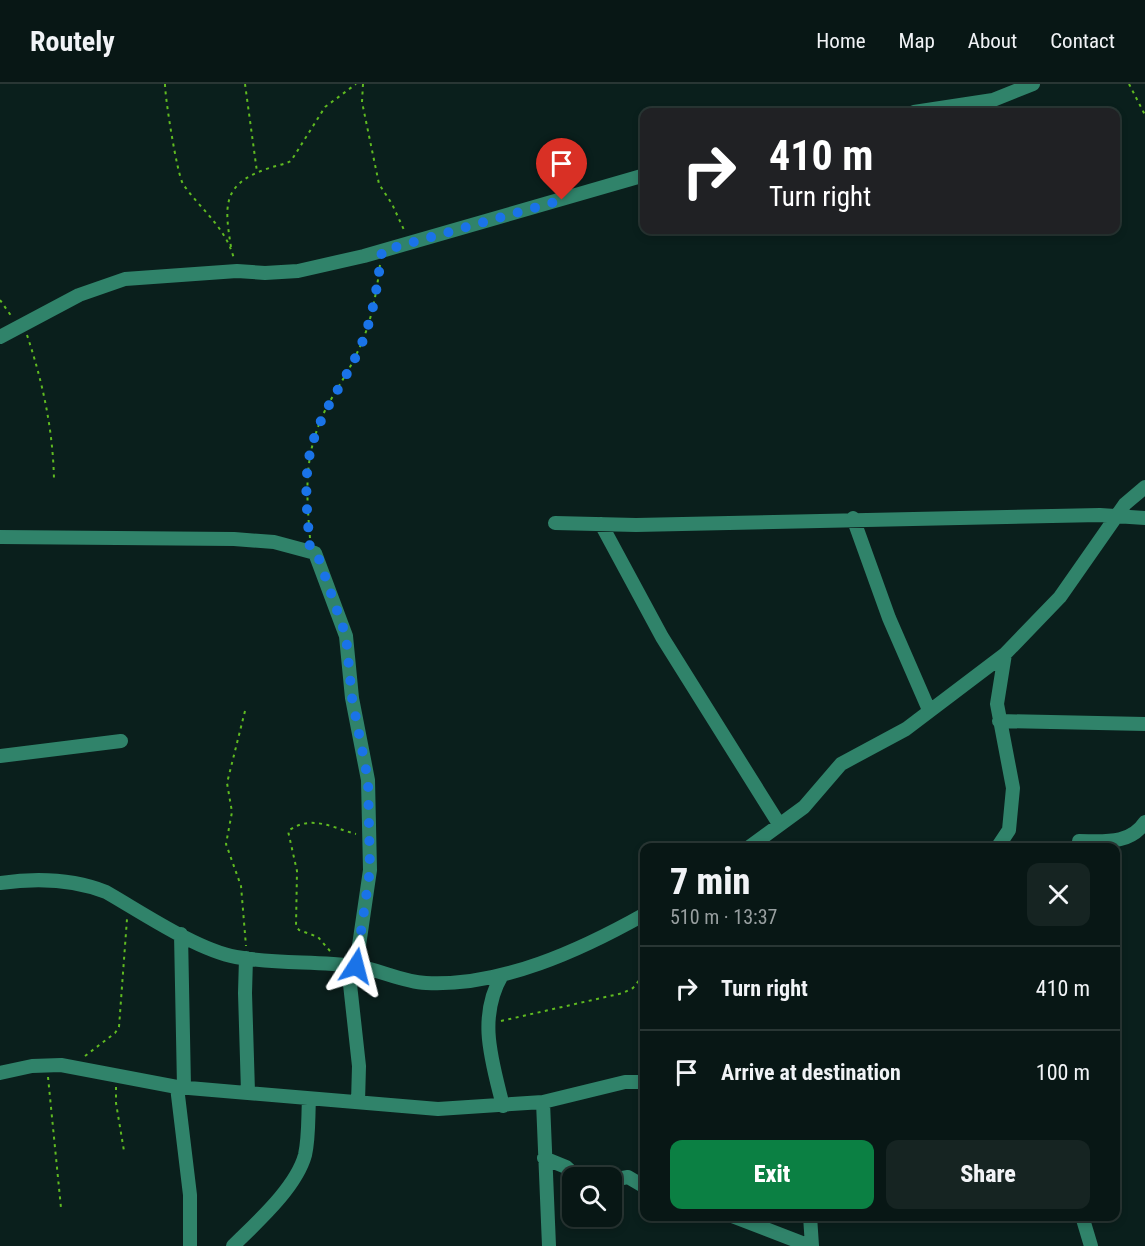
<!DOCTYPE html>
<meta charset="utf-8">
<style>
:root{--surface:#081715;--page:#162422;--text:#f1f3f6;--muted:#989fa0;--line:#293634;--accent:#0b8043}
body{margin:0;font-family:"Roboto Condensed",sans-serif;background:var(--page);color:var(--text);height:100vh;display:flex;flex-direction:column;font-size:22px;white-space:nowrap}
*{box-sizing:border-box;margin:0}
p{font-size:20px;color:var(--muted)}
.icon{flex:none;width:33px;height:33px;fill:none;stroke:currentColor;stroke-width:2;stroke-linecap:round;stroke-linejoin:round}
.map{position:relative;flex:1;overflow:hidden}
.sheet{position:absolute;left:640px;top:759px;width:480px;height:378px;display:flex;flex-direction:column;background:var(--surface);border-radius:12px;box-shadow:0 3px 9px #0003,0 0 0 2px var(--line)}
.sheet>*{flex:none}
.hud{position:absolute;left:640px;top:24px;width:480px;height:126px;border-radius:12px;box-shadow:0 3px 9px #0003,0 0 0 2px var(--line);background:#202124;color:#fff;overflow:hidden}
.tools{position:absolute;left:562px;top:1083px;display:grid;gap:12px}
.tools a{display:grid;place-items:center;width:60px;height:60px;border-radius:12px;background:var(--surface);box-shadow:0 3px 9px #0003,0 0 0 2px var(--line);font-size:30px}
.pin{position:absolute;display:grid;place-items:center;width:51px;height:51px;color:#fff;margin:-62px -26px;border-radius:50% 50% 50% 0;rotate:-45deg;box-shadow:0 0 6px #0007}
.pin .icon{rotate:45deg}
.me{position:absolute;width:66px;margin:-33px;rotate:9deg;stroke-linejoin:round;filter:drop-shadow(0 0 4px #0008)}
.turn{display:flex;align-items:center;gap:21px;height:126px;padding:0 30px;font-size:27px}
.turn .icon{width:78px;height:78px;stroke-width:2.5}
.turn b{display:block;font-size:42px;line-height:51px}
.round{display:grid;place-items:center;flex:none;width:63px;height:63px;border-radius:12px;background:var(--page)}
.headline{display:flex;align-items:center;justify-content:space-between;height:102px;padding:0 30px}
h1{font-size:36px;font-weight:800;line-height:45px}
.primary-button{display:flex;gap:12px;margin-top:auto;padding:12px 30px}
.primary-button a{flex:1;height:69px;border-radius:12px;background:var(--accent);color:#fff;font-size:24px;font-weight:800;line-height:69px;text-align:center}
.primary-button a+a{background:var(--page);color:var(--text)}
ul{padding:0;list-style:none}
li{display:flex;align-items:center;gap:18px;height:84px;padding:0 30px;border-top:2px solid var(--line)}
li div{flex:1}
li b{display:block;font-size:22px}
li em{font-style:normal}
header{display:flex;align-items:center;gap:36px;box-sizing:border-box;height:84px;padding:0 30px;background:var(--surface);border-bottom:2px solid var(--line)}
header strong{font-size:28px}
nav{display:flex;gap:33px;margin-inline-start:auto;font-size:21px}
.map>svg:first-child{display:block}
</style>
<header>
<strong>Routely</strong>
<nav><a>Home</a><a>Map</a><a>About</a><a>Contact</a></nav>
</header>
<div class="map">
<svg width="1145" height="1162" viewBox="0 0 1145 1162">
<rect width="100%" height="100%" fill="#0a1f1c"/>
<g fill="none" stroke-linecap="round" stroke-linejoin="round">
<path stroke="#5fba21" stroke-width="2" stroke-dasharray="3 4.5" stroke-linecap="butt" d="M165,0C165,14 177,90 183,100C200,125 226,143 234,175
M245,0L257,88
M363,0L362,18L379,100L392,120L405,148
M1129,0L1145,31
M231,163C225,125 221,101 264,86C273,82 283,81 291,77L325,23L356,0
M0,216L12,233
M27,251C43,299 53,346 54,396
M310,454C307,417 304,382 317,346C326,318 345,296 357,269C371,241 376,212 380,181
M245,627L227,699L232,728L226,760L241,802L246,862
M330,867L318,853L299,846L296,842L297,787L288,747C311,730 333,744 356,750
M501,937L623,909L633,904L645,889
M85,972L115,949L119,943L127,835
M48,993L61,1124
M116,1003V1019L124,1067"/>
<path stroke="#30836a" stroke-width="14" d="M914,28L993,16L1033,0
M0,253L79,211L125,195L237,187L265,189L298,187L364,172L645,91
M853,434L889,534L929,626
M555,439L636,441L1100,431L1145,434
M601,440L662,553L779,740
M0,453L234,455L274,458L315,469L346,552L352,614L368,696L370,786L356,882
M999,637L1145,640
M0,672L121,657
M1079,757C1103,757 1130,761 1145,738
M748,764L804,723L841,680L906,645L1005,570L1060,513L1125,420L1145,403
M997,764L1009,746L1013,704L997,620L1005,570
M0,799C35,794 73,795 106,808C141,828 197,866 236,873C275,880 316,877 355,882C379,885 401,898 426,899C501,903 581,866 645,830
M181,850L184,1003
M246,874L245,909L248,1008
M348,882L359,982L358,1018
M502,891C477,934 492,977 503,1022
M0,989L32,982L61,981L177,1003L438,1025L543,1018L625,998H645
M177,1003L190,1111V1162
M543,1018L549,1162
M544,1074L566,1083L578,1094
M612,1096L628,1093L645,1103
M732,1132L810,1162
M810,1132L812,1162
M1082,1132L1091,1162
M233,1162C256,1139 296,1104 305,1071C309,1053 308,1033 309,1015"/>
</g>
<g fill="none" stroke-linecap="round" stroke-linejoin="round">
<path stroke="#1a73e8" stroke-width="10" stroke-dasharray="0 18" d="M356,882L370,786L368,696L352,614L346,552L319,475L310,466C308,434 303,401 310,369C319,329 341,305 357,270C373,237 377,203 382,167L562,116"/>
</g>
</svg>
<div class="tools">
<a><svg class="icon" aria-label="search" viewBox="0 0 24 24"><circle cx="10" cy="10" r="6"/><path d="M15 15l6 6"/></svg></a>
</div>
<div class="pin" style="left:562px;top:116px;background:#d93025"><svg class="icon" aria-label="arrive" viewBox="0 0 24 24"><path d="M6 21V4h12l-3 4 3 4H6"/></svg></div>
<svg class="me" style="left:356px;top:882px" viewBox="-20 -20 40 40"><path d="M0-17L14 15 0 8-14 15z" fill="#1a73e8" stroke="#fff" stroke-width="4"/></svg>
<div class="hud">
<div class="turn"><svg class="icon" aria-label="right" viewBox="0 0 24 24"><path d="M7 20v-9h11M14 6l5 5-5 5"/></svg><div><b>410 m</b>Turn right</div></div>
</div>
<section class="sheet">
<div class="headline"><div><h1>7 min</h1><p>510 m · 13:37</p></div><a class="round"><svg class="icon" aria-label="close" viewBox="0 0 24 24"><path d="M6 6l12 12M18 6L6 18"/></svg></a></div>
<ul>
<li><svg class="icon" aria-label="right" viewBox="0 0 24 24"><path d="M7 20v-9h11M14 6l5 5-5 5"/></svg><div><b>Turn right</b></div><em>410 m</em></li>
<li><svg class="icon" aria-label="arrive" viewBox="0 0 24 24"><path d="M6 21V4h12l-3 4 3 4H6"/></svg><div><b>Arrive at destination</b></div><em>100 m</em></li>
</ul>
<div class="primary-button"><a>Exit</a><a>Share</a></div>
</section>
</div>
